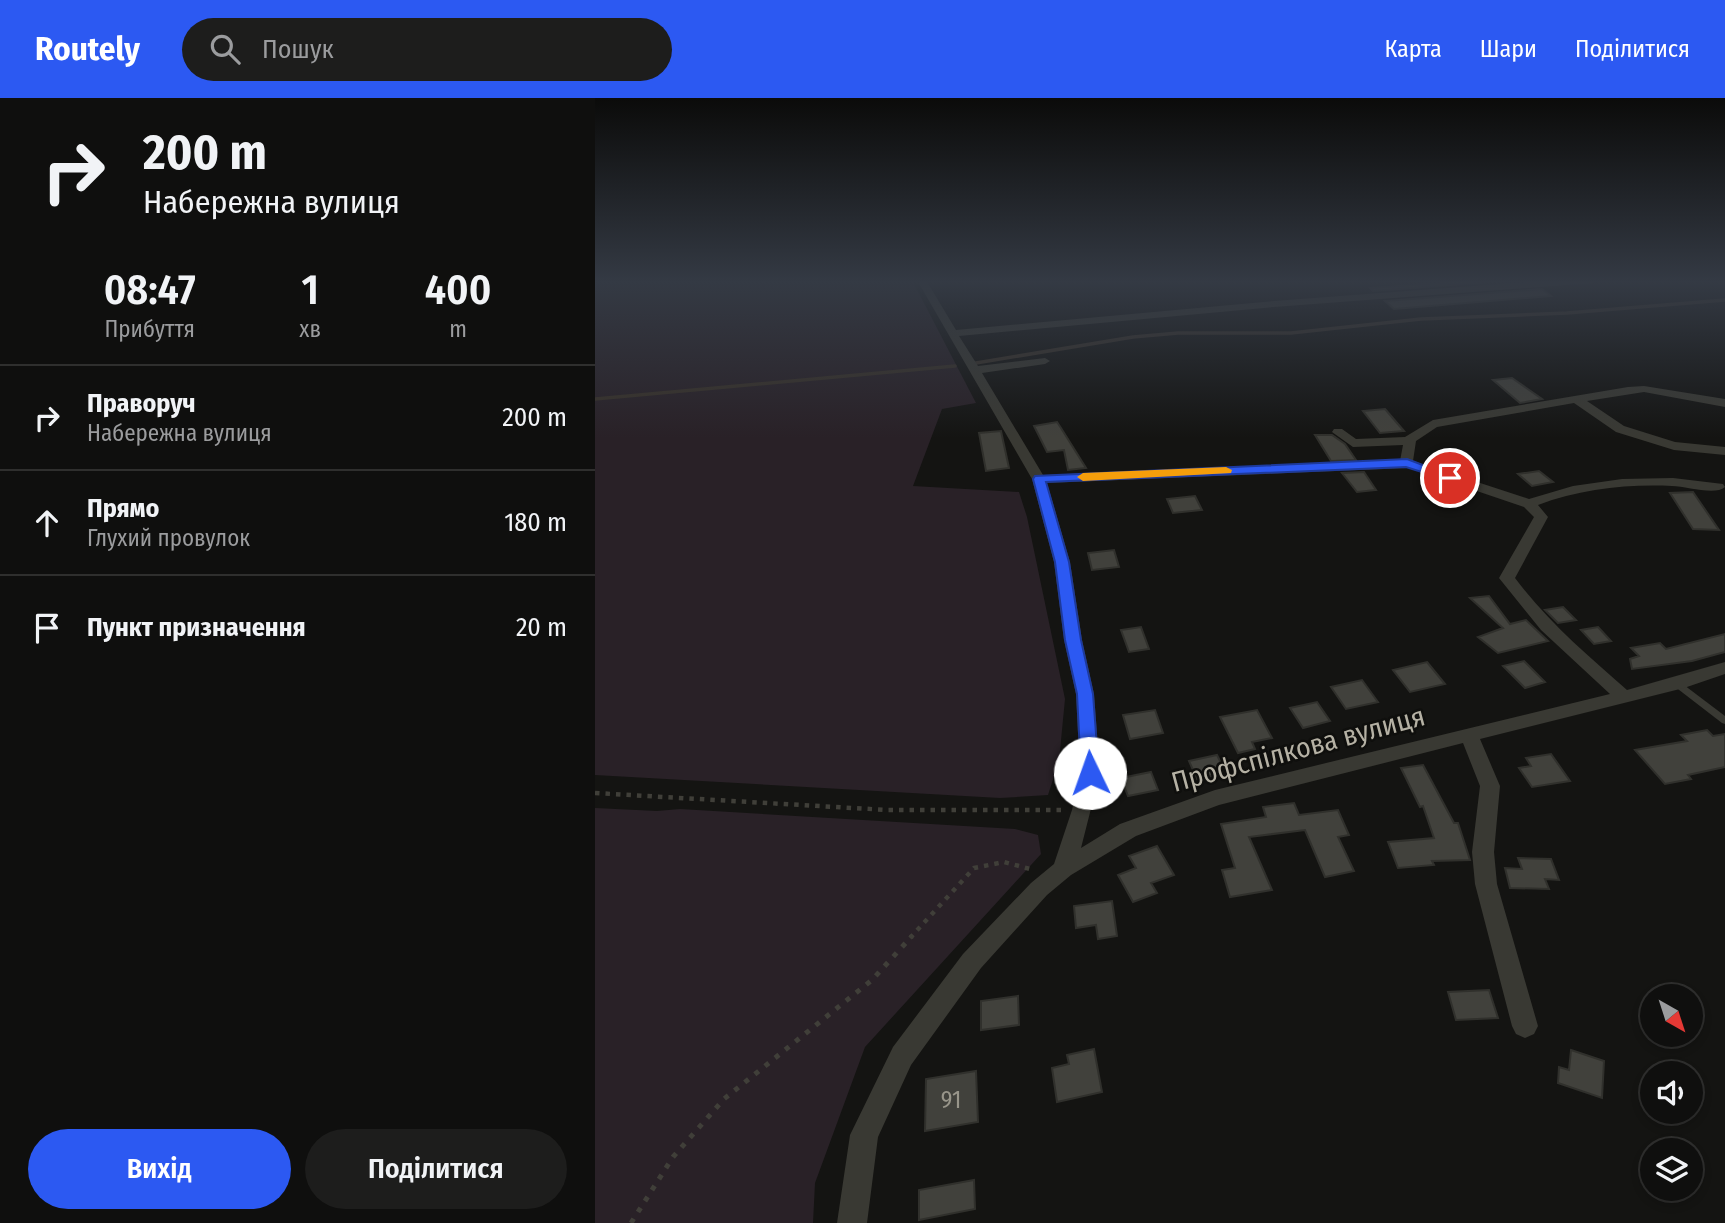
<!DOCTYPE html>
<html lang="uk">
<meta charset="utf-8">
<style>
:root{--surface:#0f0f0e;--page:#1d1d1c;--text:#f1f3f6;--muted:#9b9c9e;--line:#2f2f2e;--accent:#2c59f2}
body{margin:0;font-family:"Fira Sans Condensed",sans-serif;background:var(--page);color:var(--text);height:100vh;display:flex;flex-direction:column;font-size:26px;white-space:nowrap}
*{box-sizing:border-box;margin:0}
p{font-size:23px;color:var(--muted)}
.icon{flex:none;width:38px;height:38px;fill:none;stroke:currentColor;stroke-width:2;stroke-linecap:round;stroke-linejoin:round}
.map{position:relative;flex:1;overflow:hidden}
.drawer{display:flex;flex-direction:column;background:var(--surface);width:595px}
.drawer>*{flex:none}
.guide{background:#0f0f0e;color:var(--text);overflow:hidden}
.needle{width:46px;rotate:141deg}
.fabs{position:absolute;left:1045px;top:886px;display:grid;gap:14px}
.fabs a{display:grid;place-items:center;width:63px;height:63px;border-radius:50%;background:var(--surface);box-shadow:0 4px 10px #0003,0 0 0 2px var(--line);font-size:35px}
.pin{position:absolute;display:grid;place-items:center;width:60px;height:60px;color:#fff;margin:-30px;border:4px solid #fff;border-radius:50%;box-shadow:0 2px 7px #0007}
.me{position:absolute;width:77px;margin:-38px;rotate:357deg;stroke-linejoin:round;filter:drop-shadow(0 0 5px #0008)}
.turn{display:flex;align-items:center;gap:24px;height:147px;padding:0 28px;font-size:32px}
.turn .icon{width:91px;height:91px;stroke-width:2.5}
.turn b{display:block;font-size:49px;line-height:60px}
.eta{display:flex;justify-content:space-evenly;align-items:center;height:119px;text-align:center}
.eta b{font-size:42px;font-weight:600;line-height:49px}
.button{display:flex;gap:14px;margin-top:auto;padding:14px 28px}
.button a{flex:1;height:80px;border-radius:42px;background:var(--accent);color:#fff;font-size:28px;font-weight:600;line-height:80px;text-align:center}
.button a+a{background:var(--page);color:var(--text)}
ul{padding:0;list-style:none}
li{display:flex;align-items:center;gap:21px;height:105px;padding:0 28px;border-top:2px solid var(--line)}
li div{flex:1}
li b{display:block;font-size:26px}
li em{font-style:normal}
header{display:flex;align-items:center;gap:42px;box-sizing:border-box;height:98px;padding:0 35px;background:var(--accent);color:#fff}
header strong{font-size:33px}
nav{display:flex;gap:38px;margin-inline-start:auto;font-size:24px}
.search{width:490px;height:63px;background:var(--page);display:flex;align-items:center;gap:18px;box-sizing:border-box;padding:0 24px;border-radius:38px;color:var(--muted);font-size:26px}
main{display:flex;flex:1;min-height:0}
.map>svg:first-child{display:block}
</style>
<header>
<strong>Routely</strong>
<div class="search"><svg class="icon" aria-label="search" viewBox="0 0 24 24"><circle cx="10" cy="10" r="6"/><path d="M15 15l6 6"/></svg>Пошук</div>
<nav><a>Карта</a><a>Шари</a><a>Поділитися</a></nav>
</header>
<main>
<section class="drawer">
<div class="guide">
<div class="turn"><svg class="icon" aria-label="right" viewBox="0 0 24 24"><path d="M7 20v-9h11M14 6l5 5-5 5"/></svg><div><b>200 m</b>Набережна вулиця</div></div>
</div>
<div class="eta">
<div><b>08:47</b><p>Прибуття</p></div>
<div><b>1</b><p>хв</p></div>
<div><b>400</b><p>m</p></div>
</div>
<ul>
<li><svg class="icon" aria-label="right" viewBox="0 0 24 24"><path d="M7 20v-9h11M14 6l5 5-5 5"/></svg><div><b>Праворуч</b><p>Набережна вулиця</p></div><em>200 m</em></li>
<li><svg class="icon" aria-label="ahead" viewBox="0 0 24 24"><path d="M12 20V5M6 11l6-6 6 6"/></svg><div><b>Прямо</b><p>Глухий провулок</p></div><em>180 m</em></li>
<li><svg class="icon" aria-label="arrive" viewBox="0 0 24 24"><path d="M6 21V4h12l-3 4 3 4H6"/></svg><div><b>Пункт призначення</b></div><em>20 m</em></li>
</ul>
<div class="button"><a>Вихід</a><a>Поділитися</a></div>
</section>
<div class="map">
<svg width="1130" height="1125" viewBox="0 0 1130 1125">
<rect width="100%" height="100%" fill="#141412"/>
<path fill="#292127" d="M0,182H317L381,305L347,311L318,388L424,394L432,419L470,601L464,663L453,697L405,700L0,677Z
M0,710L62,713L85,711L420,731L443,737L446,756L270,949L220,1085L218,1125H0Z"/>
<g fill="none" stroke-linecap="round" stroke-linejoin="round">
<path stroke="#383129" stroke-width="3.5" d="M381,265L538,239L583,235H696L826,221L972,215L1130,202
M0,301L360,268"/>
</g>
<path fill="#41413c" stroke="#30302c" stroke-width="2" d="M841,182H920L778,193L775,190L845,185Z
M947,191L956,198L799,211L790,203Z
M917,280L947,301L925,305L898,282Z
M790,311L809,333L785,335L768,313Z
M462,324L466,330L491,370L473,372L469,352L452,354L439,328Z
M406,333L414,370L391,373L384,335Z
M720,337H737L750,346L761,362L736,363Z
M944,373L958,384L937,388L923,376Z
M769,374L781,392L762,394L747,375Z
M1098,394L1124,432L1098,431L1075,395Z
M600,398L607,412L578,415L572,401Z
M519,452L524,469L497,472L493,455Z
M894,498L915,526L931,522L953,543L903,555L883,539L908,530L875,500Z
M968,509L981,522L963,525L950,512Z
M546,529L554,551L534,554L526,532Z
M1003,529L1016,543L999,546L986,532Z
M1130,536V554L1097,563L1037,571L1035,561L1044,558L1036,550L1065,545L1071,551Z
M929,563L950,584L930,590L908,568Z
M832,564L850,586L815,594L798,572Z
M767,582L783,604L751,611L736,589Z
M722,604L735,623L708,630L695,610Z
M560,612L568,635L535,641L528,617Z
M662,612L677,640L657,644L660,651L643,655L625,619Z
M1112,632L1118,638L1130,636V669L1093,677L1096,681L1070,686L1040,652L1092,643L1086,637Z
M956,656L975,683L937,689L924,670L936,668L931,660Z
M622,657L631,675L602,681L594,663Z
M828,667L859,725H863L875,762L837,763L839,767L803,770L793,744L839,740L828,708L825,709L806,670Z
M556,674L563,692L533,698L526,680Z
M699,705L704,717L743,712L754,737L743,739L759,773L730,779L710,732L654,739L677,792L635,799L627,772L640,770L626,726L671,719L668,709Z
M562,748L579,777L556,785L562,795L538,804L523,777L541,770L534,758Z
M923,760L956,761L964,782L950,781L954,791L915,790L910,770L927,771Z
M517,803L522,838L503,841L501,827L481,830L479,808Z
M894,892L903,920L861,922L853,894Z
M423,898L424,927L386,932V903Z
M499,951L507,994L462,1004L457,970L474,966L472,957Z
M976,952L1009,963L1007,1000L963,985L964,969L974,972Z
M381,973L383,1024L330,1033L331,981Z
M379,1082L380,1111L324,1122V1092Z"/>
<g fill="none" stroke-linecap="round" stroke-linejoin="round">
<path stroke="#403f39" stroke-width="4.5" stroke-dasharray="4.5 6" stroke-linecap="butt" d="M0,695L292,712H468
M315,840L379,770L409,764L439,772"/>
<path stroke="#403f39" stroke-width="5" stroke-dasharray="5 8" stroke-linecap="butt" d="M36,1125L78,1059L129,1001L277,882L317,838"/>
<path fill="#393933" fill-rule="evenodd" d="M1082,583L1085,584L1130,618V626L1127,625L1079,588L1077,586L1079,584Z"/>
<path fill="#393933" fill-rule="evenodd" d="M322,182H331L361,232L679,203L958,182H1002L998,185L679,209L364,238L383,268L450,260L455,263L450,266L387,275L448,377L805,363L808,347L758,349L737,334L739,331H747L761,341L810,339L838,322L1033,289L1049,288L1130,301V309L1049,294L992,303L1029,328L1080,344L1130,349V357L1079,352L1021,334L979,305L842,329L821,343L818,363L934,401L978,388L1027,381L1078,380L1128,386L1130,389C1120,398 1091,388 1077,388C1032,386 986,391 943,407L953,419L920,480C952,523 992,557 1032,592L1130,564V576L1089,590L885,641L905,688L899,754L902,786L943,928L939,936L930,940L921,936L917,928L880,786L877,754L885,688L868,645L624,707L541,738L476,777L452,797L386,870L316,967L283,1039L272,1125H242L255,1037L298,949L368,856L436,785L459,766L477,712L485,675L481,596L469,542L459,464L437,381ZM814,370L929,409L939,419L904,480L946,532L1015,596L620,692L525,726L486,750L505,675L499,596L487,542L475,464L452,385Z"/>
</g>
<linearGradient id="sky" x2="0" y2="1"><stop stop-color="#0b0b0a"/><stop offset="0.54" stop-color="#343a44"/><stop offset="1" stop-color="#343a44" stop-opacity="0"/></linearGradient>
<rect width="1130" height="340" fill="url(#sky)"/>
<path fill="#2c59f2" stroke="#1d3a9d" stroke-width="2" d="M812,361L862,380L855,383L811,369L451,384L474,464L486,542L498,596L504,675L501,680H488L486,675L482,596L470,542L460,464L438,381L440,378Z"/>
<path fill="#f59e0b" d="M631,369L637,372L636,375L488,383L482,379L488,375Z"/>
<g text-anchor="middle" dominant-baseline="central" stroke-width="5" stroke-linejoin="round" paint-order="stroke">
<g font-size="24" fill="#98958a">
<text x="356" y="1002">91</text>
</g>
<g font-size="28" fill="#b5b1a4" stroke="#0f0f0d">
<text transform="translate(703 651) rotate(-15)">Профспілкова вулиця</text>
</g>
</g>
</svg>
<div class="fabs">
<a><svg class="needle" viewBox="-14 -14 28 28"><path d="M0-13l5 13h-10z" fill="#e53935"/><path d="M0 13l5-13h-10z" fill="#9b9c9e"/></svg></a>
<a><svg class="icon" aria-label="sound" viewBox="0 0 24 24"><path d="M4 9h4l5-4v14l-5-4H4zM17 9q2 3 0 6"/></svg></a>
<a><svg class="icon" aria-label="layers" viewBox="0 0 24 24"><path d="M12 4l9 5-9 5-9-5zM3 14l9 5 9-5"/></svg></a>
</div>
<div class="pin" style="left:855px;top:380px;background:#d93025"><svg class="icon" aria-label="arrive" viewBox="0 0 24 24"><path d="M6 21V4h12l-3 4 3 4H6"/></svg></div>
<svg class="me" style="left:495px;top:675px" viewBox="-20 -20 40 40"><circle r="19" fill="#fff"/><path d="M0-13L10 11 0 6-10 11z" fill="#2c59f2"/></svg>
</div>
</main>
